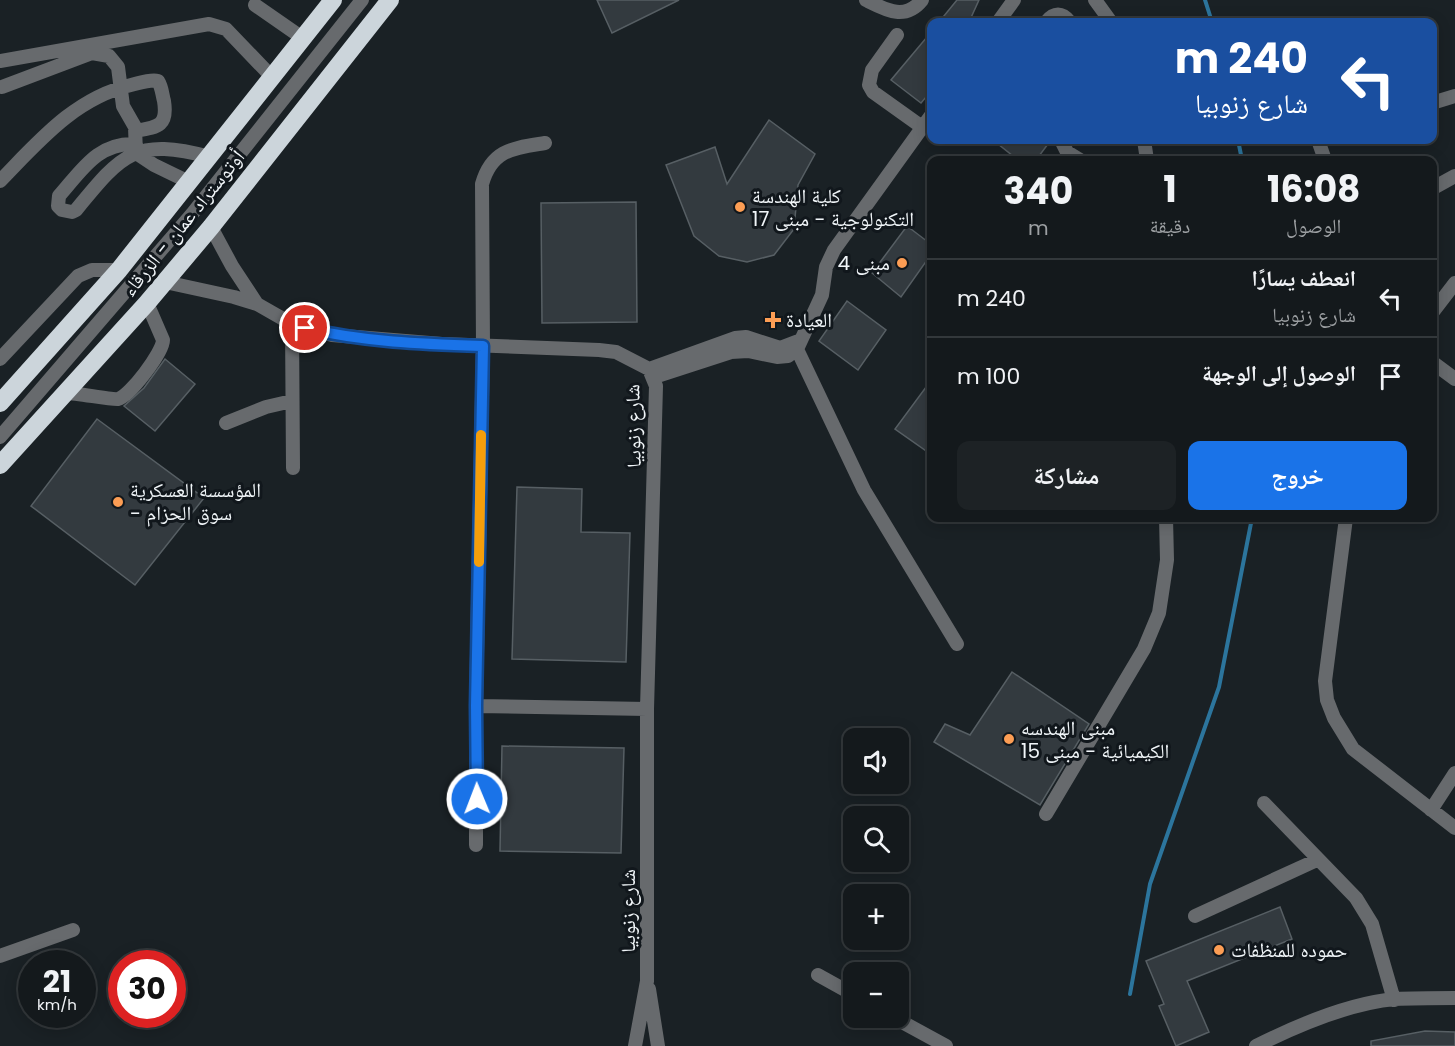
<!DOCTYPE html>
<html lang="ar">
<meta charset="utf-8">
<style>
:root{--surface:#14191c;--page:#1d2225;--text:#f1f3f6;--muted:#9da0a3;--line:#33383b;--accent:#1a73e8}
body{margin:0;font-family:Poppins,"Noto Naskh Arabic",sans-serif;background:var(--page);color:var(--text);direction:rtl;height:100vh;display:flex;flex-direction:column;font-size:22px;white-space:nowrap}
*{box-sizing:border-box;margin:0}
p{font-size:20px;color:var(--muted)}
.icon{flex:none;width:33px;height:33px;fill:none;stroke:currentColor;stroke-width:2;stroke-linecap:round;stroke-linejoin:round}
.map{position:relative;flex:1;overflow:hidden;direction:ltr}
.drawer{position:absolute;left:927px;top:156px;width:510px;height:366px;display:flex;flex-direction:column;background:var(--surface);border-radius:12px;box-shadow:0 3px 15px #0003,0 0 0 2px var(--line);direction:rtl}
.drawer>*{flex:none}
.hud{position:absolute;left:927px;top:18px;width:510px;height:126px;border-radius:12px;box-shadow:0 3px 15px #0003,0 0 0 2px var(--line);direction:rtl;background:#1a4fa0;color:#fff;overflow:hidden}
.controls{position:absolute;left:843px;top:728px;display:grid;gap:12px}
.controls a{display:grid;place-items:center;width:66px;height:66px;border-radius:12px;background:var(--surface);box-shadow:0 3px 15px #0003,0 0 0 2px var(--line);font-size:30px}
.speed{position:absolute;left:18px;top:950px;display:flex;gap:12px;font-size:30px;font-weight:700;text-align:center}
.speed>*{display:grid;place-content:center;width:78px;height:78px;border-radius:50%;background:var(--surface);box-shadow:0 3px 15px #0003,0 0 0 2px var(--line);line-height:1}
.speed small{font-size:15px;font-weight:400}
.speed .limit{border:9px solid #d22;background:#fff;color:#111}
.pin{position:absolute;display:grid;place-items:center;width:51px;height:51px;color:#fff;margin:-26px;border:3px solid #fff;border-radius:50%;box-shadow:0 2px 6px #0007}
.me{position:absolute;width:66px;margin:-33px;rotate:359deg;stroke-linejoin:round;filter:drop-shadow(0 0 4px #0008)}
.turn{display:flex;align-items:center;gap:21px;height:126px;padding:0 30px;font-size:27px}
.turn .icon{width:78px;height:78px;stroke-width:2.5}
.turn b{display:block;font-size:42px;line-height:51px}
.eta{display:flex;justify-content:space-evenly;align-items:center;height:102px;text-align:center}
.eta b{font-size:36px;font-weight:700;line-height:42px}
.action{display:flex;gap:12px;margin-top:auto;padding:12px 30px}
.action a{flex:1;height:69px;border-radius:12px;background:var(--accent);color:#fff;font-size:24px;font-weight:700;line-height:69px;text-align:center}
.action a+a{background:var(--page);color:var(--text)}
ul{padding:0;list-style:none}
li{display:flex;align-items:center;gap:18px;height:78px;padding:0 30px;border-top:2px solid var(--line)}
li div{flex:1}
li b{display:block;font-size:22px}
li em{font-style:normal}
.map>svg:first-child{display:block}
</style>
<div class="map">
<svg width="1455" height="1046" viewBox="0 0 1455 1046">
<rect width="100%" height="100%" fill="#1a2125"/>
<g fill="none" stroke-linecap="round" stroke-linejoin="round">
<path stroke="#2c759d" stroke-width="4" d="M1205,0L1212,22
M1238,140L1242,160
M1130,994L1150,884L1219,687L1252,518"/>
</g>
<path fill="#333a3f" stroke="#575f64" stroke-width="1.5" d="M597,0H679L612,33Z
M957,0H979L969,22H939Z
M932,31V90L921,103L891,80Z
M769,120L815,154L798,185L794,229L774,255L747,262L719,256L694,236L666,165L715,147L727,184Z
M993,140H1051L1036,160H1018Z
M636,202L637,322L542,323L541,203Z
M907,226L932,245V253L901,297L872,273Z
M847,301L886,330L858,370L819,341Z
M165,359L195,384L155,431L124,406L144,388Z
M932,379V455L895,429Z
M97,419L204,498L135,585L31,506Z
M517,487L582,489L581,532L630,533L626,662L512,659Z
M1012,672L1089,724L1040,805L934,742L945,724L970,735Z
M502,746L624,748L621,853L500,851Z
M1280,907L1292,939L1187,981L1209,1032L1176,1046L1159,1006L1164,1004L1146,961Z
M1425,1031L1455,1032V1046H1371V1041Z"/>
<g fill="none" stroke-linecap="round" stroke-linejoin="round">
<path stroke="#676a6d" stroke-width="14" d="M866,0C886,10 905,21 922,0
M1095,0L1111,22
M255,5L304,39
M998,22L1014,0
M1046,22C1054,12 1062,12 1070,22
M897,35L872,70L869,85L873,92L922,127
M0,61L209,24L226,29L273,78
M2,87L92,53L109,56L118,67L123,106L135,127L136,153L154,165L189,182
M1432,103L1455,96
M1061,140L1067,152L1080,160
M1144,140L1147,160
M1318,140L1325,160
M136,144C98,142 82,170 59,196L58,206L62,210L72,212L76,210C122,154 135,137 210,157
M0,181C39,141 75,98 131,85C140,83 150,79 158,81C162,87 162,94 164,101C168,126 158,127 136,131
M1435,187L1455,176
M211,227L232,266L257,304
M165,282L234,297L257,304L292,324L332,335L442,344L599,350L616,352L649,369L656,386L647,709V981L635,1046
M1432,313L1455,283
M292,324L293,468
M794,343L864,490L957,644
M0,359L78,276L92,270H119
M1432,362L1455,379
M649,369L735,338L746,337L780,348L801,340
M654,377L731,352L748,351L777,357L788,356L797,349L822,295L826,267L834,250L932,114
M66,393C77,393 112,400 118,399C130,396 163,352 163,340L147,303
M226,423L266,407L292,401
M0,437L192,214L362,0
M1346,518L1325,681L1327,700L1334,718L1353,749L1455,828
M476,706L647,709
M1264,803L1356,898L1372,924L1394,1000
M1431,810L1455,773
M1046,814L1144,649L1159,613L1167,560L1166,518
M476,845V706L483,346L482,184C492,149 514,148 545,143
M1195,916L1317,860
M0,956L73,930
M818,975L854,995
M649,989L658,1046
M893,1017L946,1046
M1256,1046C1296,1026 1351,1003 1395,999C1415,998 1435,998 1455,998"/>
<path stroke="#ccd5db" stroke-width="18" d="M0,403L119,270L333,0
M0,465L147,303L211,227L390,0"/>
</g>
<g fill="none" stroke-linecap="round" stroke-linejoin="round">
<g stroke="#114b97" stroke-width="15">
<path id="route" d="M305,328C363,342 424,344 483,346L476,706L477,799"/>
</g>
<use href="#route" stroke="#1a73e8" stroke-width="10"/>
<path stroke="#f59e0b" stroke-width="10" d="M479,562L481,435"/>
</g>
<g fill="#fc9d54" stroke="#11171c" stroke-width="2">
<circle cx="740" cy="207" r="6"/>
<circle cx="902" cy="263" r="6"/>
<path d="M770 311h6v6h6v6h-6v6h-6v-6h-6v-6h6z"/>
<circle cx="118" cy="502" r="6"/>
<circle cx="1009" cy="739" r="6"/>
<circle cx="1219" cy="950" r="6"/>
</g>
<g text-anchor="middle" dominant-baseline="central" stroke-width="6" stroke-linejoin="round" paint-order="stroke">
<g font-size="20" fill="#f0f5f8" stroke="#11171c" text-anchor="start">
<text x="752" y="196">كلية الهندسة<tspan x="752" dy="23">التكنولوجية - مبنى 17</tspan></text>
<text x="890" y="263" text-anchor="end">مبنى 4</text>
<text x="786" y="320">العيادة</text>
<text x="130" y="490">المؤسسة العسكرية<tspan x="130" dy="23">- سوق الحزام</tspan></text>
<text x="1021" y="728">مبنى الهندسه<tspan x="1021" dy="23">الكيميائية - مبنى 15</tspan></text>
<text x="1231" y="950">حموده للمنظفات</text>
</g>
<g font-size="20" fill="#f0f5f8" stroke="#11171c">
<text transform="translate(183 223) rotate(-51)">أوتوستراد عمان - الزرقاء</text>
<text transform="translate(633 426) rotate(-91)">شارع زنوبيا</text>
<text transform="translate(628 911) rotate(-90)">شارع زنوبيا</text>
</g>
</g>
</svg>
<div class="controls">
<a><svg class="icon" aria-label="sound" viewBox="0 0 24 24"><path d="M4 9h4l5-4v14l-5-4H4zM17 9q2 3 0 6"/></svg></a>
<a><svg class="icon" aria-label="search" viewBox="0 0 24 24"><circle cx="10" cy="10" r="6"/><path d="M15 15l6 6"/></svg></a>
<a>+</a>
<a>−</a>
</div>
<div class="speed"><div>21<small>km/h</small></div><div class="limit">30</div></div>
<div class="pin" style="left:305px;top:328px;background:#d93025"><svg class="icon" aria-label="arrive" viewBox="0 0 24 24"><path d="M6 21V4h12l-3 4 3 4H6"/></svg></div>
<svg class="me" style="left:477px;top:799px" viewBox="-20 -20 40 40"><circle r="17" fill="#1a73e8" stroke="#fff" stroke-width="3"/><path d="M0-11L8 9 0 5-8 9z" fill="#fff"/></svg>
<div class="hud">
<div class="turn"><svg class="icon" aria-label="left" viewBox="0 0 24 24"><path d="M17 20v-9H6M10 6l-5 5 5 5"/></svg><div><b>240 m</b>شارع زنوبيا</div></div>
</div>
<section class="drawer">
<div class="eta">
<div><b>16:08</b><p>الوصول</p></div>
<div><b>1</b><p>دقيقة</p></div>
<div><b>340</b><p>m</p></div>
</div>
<ul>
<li><svg class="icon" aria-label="left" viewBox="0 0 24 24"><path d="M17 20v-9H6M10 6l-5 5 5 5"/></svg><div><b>انعطف يسارًا</b><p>شارع زنوبيا</p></div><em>240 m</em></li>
<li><svg class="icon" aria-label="arrive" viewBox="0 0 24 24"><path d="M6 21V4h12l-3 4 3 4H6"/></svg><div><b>الوصول إلى الوجهة</b></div><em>100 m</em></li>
</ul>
<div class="action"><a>خروج</a><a>مشاركة</a></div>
</section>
</div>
